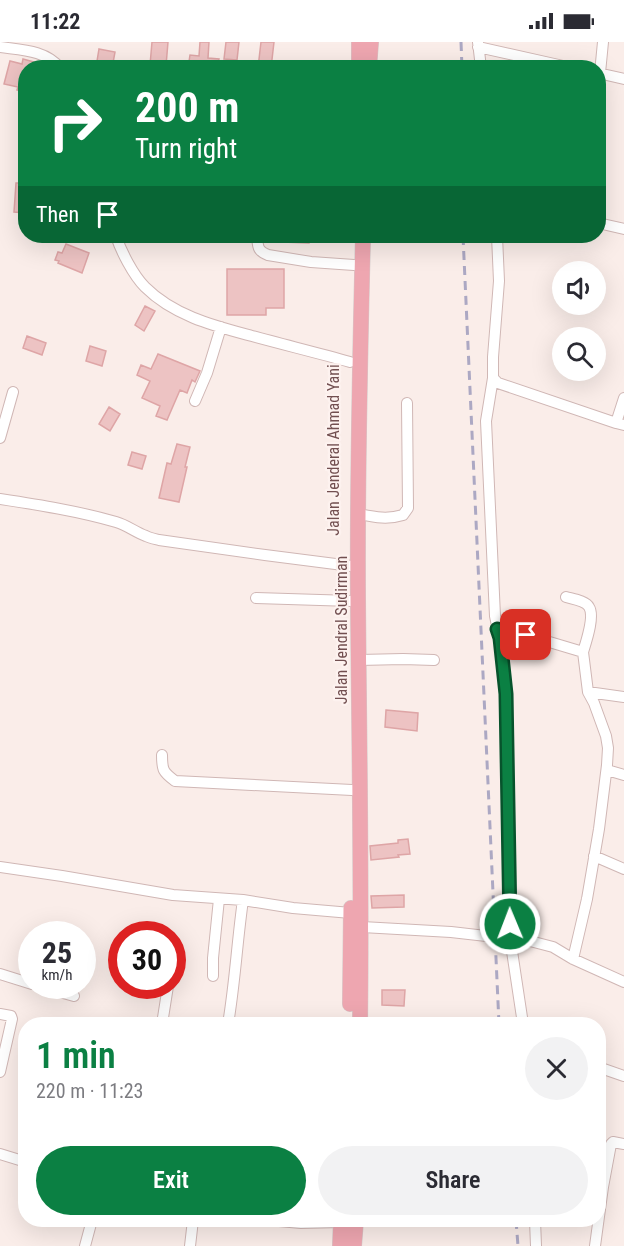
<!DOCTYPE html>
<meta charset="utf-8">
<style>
:root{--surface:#fff;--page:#f2f2f3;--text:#2b2b33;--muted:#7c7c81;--accent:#0b8043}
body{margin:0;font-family:"Roboto Condensed",sans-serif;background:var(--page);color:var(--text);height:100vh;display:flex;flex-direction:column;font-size:22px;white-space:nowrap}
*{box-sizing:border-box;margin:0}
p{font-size:20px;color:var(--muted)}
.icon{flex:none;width:33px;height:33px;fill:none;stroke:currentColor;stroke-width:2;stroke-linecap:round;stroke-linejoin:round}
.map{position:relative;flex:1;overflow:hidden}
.sheet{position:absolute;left:18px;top:975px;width:588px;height:210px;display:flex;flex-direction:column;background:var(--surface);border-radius:24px;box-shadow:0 6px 24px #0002}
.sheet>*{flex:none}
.banner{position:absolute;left:18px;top:18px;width:588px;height:183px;border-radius:24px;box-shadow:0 6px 24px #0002;background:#0b8043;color:#fff;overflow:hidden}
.fabs{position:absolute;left:552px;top:219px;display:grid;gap:12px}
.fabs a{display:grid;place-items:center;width:54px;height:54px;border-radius:50%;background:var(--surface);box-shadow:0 6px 24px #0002;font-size:30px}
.speed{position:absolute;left:18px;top:879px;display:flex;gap:12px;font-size:30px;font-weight:700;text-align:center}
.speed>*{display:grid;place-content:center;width:78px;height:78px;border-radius:50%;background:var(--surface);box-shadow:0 6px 24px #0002;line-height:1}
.speed small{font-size:15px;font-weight:400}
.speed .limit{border:9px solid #d22;background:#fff;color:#111}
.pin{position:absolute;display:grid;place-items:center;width:51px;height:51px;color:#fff;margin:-26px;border-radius:12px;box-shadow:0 3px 9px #0006}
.me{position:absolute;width:66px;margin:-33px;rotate:359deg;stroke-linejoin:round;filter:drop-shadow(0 0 4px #0008)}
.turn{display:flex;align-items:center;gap:21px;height:126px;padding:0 18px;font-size:27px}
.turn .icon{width:78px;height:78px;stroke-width:2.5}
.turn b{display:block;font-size:42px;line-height:51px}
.then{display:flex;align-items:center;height:57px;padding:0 18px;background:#0003;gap:12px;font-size:22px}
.round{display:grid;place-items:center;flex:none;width:63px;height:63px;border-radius:32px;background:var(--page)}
.overview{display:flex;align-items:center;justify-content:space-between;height:102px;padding:0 18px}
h1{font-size:36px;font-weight:600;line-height:45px;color:var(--accent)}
.cta{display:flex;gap:12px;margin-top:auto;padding:12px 18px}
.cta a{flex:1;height:69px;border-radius:36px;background:var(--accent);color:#fff;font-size:24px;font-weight:600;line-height:69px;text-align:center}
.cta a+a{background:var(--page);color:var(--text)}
.status{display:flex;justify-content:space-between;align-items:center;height:42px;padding:0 30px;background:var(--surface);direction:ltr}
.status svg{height:16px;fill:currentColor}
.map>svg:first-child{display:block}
</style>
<div class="status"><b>11:22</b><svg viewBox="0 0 49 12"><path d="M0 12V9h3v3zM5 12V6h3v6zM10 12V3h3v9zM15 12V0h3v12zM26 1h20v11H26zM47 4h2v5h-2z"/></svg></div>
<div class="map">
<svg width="624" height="1204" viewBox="0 0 624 1204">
<rect width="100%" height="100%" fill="#faede9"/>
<path fill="#edc3c3" stroke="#dea5a6" stroke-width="1.5" d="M152,0H168L166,24L150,23Z
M200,0H209L208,16L219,17L217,26H188L190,13L199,14Z
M226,0H239L237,18L224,17Z
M261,0H274L271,26H258Z
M99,7L115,10L113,21L97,19Z
M23,17L45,23L44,26H26V50L17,48L18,45L4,42L10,19L22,22Z
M16,141H26V171L14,170Z
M282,194H310L309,201L282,200Z
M66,202L89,211L82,231L58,221L59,219L55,218L58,210L62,211Z
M227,227H284V266H266V273H227Z
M145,264L155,269L144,289L135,283Z
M27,294L46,301L42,313L23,306Z
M90,304L106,309L102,324L86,319Z
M158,312L200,329L195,340L192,338L187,351L180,348L167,378L156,374L160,364L142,356L150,339L137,333L141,323L151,327Z
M109,365L120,372L110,389L99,382Z
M177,402L190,405L185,425H187L179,460L159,456L167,421L171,422Z
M132,410L146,414L142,427L128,423Z
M386,668L418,671L417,689L385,685Z
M408,797L410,812L398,813L399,815L371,818L370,804L398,801V798Z
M404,853V865L372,866L371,854Z
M382,948H405L404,964L382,963Z"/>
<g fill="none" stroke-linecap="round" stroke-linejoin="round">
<g stroke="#d0b7b5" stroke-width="12">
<path id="minor" d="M478,0L481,26
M0,5C21,8 46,8 60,26
M478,5L572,26
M598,31L624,37
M600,31L603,0
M598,181L624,187
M116,194C121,209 133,233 145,245C174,274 215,284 252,294C285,303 318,311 350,320
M257,194C258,204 257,209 268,213L311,220L354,223
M497,194L499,239L493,315V336L486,379L495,574L500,598L506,652L510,896L523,982
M493,336L498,341L616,381
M624,356L616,381L624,383
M195,359L207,331L221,285
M0,396L13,350
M0,457C39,463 78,469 116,480C127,483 135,490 146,494C150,496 155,497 159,498L265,513L351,524
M359,472C374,475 387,478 403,473L408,466L407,361
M566,555C573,557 586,559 589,565C595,574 586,600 583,610
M256,556L352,559
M497,587L514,592L526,593L583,610L588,650L594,661L606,694L608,706L607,723L599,787L587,857L573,917
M359,618L403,617L434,618
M588,650L624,655
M162,713C162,728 163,730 175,739L352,748
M607,728L624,733
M594,814L624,827
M0,825L62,834L173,853L243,858L293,866L351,871
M362,885L451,890L530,899L553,905L573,917L624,940
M0,932L32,942
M213,934V916L219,857
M38,944L74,954
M0,972L11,974L12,977L0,1030
M162,982L168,944
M228,982C235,941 237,900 243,858
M598,1025L624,1034
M0,1112L26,1120
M268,1178L301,1181L341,1180
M535,1178L536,1204
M85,1204L92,1178
M190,1204L193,1178
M595,1204L603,1145L611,1102L613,1100L624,1102"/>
</g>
<g stroke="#d5caca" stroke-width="16">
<path id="highway" d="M359,26V0
M369,26L371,0
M350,962L351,866
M360,982C362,840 359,698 358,556C357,435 360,314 363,194
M340,1204L341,1178
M354,1204L356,1178"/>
</g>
<use href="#minor" stroke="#fff" stroke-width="10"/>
<use href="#highway" stroke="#eea6b0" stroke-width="15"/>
<path stroke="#aca8c3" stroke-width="3" stroke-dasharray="9 6" stroke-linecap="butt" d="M461,0L462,26
M463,194L499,982
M516,1178L518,1204"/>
</g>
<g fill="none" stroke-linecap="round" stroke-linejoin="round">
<g stroke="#07532c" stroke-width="15">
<path id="route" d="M510,882L506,652L500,596L497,587L514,592L526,593"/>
</g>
<use href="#route" stroke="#0b8043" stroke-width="10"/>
</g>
<g text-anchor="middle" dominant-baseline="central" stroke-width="4.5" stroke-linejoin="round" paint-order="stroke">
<g font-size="16" fill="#724f50" stroke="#fdf2ef">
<text transform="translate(333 408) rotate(-90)">Jalan Jenderal Ahmad Yani</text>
<text transform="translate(341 588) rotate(-90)">Jalan Jendral Sudirman</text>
</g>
</g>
</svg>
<div class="fabs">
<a><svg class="icon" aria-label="sound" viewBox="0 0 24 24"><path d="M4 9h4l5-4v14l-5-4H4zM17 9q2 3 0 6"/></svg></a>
<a><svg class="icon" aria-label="search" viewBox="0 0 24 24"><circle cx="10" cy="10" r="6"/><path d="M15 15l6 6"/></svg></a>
</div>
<div class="speed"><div>25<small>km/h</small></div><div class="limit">30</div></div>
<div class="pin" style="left:526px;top:593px;background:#d93025"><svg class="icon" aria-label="arrive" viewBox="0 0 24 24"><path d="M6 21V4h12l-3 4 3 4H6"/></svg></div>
<svg class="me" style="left:510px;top:882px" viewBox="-20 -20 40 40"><circle r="17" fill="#0b8043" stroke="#fff" stroke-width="3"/><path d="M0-11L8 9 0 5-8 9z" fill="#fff"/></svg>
<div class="banner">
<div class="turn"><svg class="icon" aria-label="right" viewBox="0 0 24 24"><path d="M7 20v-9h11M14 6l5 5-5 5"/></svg><div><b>200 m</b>Turn right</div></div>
<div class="then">Then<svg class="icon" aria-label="arrive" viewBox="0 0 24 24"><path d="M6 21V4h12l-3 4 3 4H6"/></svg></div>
</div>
<section class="sheet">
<div class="overview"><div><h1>1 min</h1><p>220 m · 11:23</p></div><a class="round"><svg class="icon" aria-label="close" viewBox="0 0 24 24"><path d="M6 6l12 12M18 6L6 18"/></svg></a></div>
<div class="cta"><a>Exit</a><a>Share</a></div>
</section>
</div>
